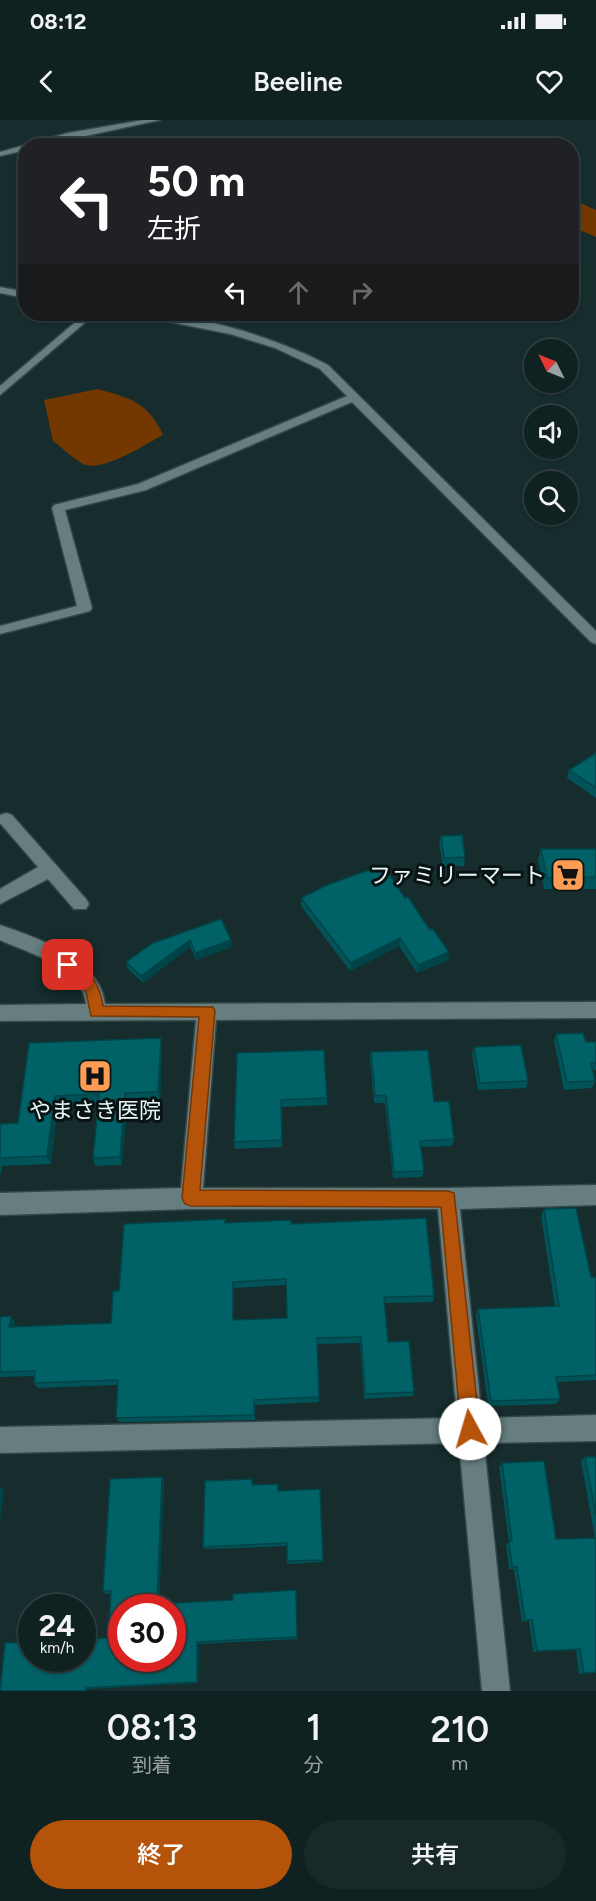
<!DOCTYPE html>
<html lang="ja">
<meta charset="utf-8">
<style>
:root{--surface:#102122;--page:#19292a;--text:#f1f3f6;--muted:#9ca3a5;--line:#303e40;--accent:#b45309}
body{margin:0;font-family:Figtree,"Noto Sans JP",sans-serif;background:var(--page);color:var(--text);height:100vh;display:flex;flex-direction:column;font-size:22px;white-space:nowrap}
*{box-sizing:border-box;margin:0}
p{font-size:20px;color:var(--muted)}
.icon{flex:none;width:33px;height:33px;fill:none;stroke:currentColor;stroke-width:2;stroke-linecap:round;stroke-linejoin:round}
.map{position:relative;height:1571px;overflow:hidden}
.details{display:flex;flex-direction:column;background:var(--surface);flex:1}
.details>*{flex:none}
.guide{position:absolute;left:18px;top:18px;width:561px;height:183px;border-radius:24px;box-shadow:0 2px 4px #0004,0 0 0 2px var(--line);background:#202124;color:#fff;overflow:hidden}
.needle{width:39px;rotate:313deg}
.controls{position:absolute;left:524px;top:219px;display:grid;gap:12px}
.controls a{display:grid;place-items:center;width:54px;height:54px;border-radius:50%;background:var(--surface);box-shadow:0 2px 4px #0004,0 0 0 2px var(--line);font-size:30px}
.speed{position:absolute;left:18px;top:1474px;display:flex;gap:12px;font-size:30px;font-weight:700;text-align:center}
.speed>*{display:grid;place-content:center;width:78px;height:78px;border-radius:50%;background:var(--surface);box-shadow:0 2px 4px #0004,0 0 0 2px var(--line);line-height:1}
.speed small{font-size:15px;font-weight:400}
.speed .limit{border:9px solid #d22;background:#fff;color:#111}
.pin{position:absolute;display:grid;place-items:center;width:51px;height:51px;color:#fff;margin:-26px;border-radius:12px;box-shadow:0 3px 9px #0006}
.me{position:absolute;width:66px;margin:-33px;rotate:354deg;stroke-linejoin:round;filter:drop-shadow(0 0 4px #0008)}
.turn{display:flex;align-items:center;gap:21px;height:126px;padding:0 30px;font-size:27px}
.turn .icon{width:78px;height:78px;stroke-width:2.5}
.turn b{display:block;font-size:42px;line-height:51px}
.lanes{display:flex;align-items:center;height:57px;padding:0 30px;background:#0003;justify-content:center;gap:30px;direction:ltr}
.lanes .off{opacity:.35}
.eta{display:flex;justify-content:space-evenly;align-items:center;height:102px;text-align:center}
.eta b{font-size:36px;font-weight:600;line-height:42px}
.action{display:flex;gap:12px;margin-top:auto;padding:12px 30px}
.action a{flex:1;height:69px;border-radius:36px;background:var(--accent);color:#fff;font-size:24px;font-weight:600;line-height:69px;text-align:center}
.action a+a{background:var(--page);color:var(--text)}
.status{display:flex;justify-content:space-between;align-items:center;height:42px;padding:0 30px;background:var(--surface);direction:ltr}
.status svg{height:16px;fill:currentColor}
header{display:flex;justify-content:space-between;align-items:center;height:78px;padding:0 30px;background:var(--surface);font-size:27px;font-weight:600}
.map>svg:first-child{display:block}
</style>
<div class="status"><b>08:12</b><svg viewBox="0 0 49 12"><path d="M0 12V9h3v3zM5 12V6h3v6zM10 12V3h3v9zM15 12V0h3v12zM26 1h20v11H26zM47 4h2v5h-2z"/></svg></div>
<header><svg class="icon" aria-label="back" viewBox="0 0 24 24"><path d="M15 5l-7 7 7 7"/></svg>Beeline<svg class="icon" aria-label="heart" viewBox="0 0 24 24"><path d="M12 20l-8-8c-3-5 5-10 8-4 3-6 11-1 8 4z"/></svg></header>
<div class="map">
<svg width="596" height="1571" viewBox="0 0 596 1571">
<rect width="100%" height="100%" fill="#162c2d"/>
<path fill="#723800" d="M572,79L596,90V117L572,107Z
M98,269C130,278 149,283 163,315C146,324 102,353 83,344C73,338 62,328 53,321L44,280Z"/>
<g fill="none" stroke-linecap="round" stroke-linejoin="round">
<g stroke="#344648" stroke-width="3">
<path id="minor" d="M143,0H160L39,26H26V30L0,36V32L68,13Z
M0,167L26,172V178L0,173Z
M85,194H95L0,275V266Z
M130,194C185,188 279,219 328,245L596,511V524L591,522L352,282L146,370L65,390L92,488L90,491L0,514V506L77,486L52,388L54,385L138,364L347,276L320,249L275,228L230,214Z
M6,693L12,695L86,779L89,784L86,789H74L48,759L0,784V769L38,747L0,703V695Z
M0,805C36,817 101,840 105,884L596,882V898L216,900L203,1068H448L596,1065V1085L460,1089L482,1298L596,1295V1321L484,1323L510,1571H482L459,1323L0,1333V1307L457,1298L438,1089H191L0,1095V1073L181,1068L196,900L0,901V885L86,884C83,847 28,833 0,820Z"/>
</g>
<use href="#minor" fill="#667e7f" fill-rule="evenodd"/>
</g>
<path fill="#005358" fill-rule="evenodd" d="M596,633V678L567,658L569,650Z
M441,716L465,737L464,746H443L439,724Z
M541,729H596V769H544L538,741Z
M327,765L448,840L417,853L399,826L350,851L301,786V778Z
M221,799L232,827L196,840L190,827L143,863L128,849L126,842Z
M556,914L586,922H596V950H592L595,961L592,968L564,970L554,921Z
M29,923L162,927L160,980L127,982L122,1045L95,1046L93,1038L98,983L58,984L51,1044L2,1046L0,1056V1004L18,1003Z
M474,927L528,961L526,968L478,970L472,934Z
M371,932L434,982L454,1019L452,1026L421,1027L424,1051L422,1057L393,1058L385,983H374L370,939Z
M237,933L327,978V985L281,987L282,1027L235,1029L234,1022Z
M544,1089L591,1157H596V1260L557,1262L560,1279L556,1284L488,1286L476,1195L478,1189L555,1187L541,1096Z
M226,1099V1103L291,1104L434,1176L433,1182L385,1183L388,1222L414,1272L413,1276L364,1279L360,1223L317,1224L319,1282L255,1285V1300L119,1302L116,1298L118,1265L38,1268L34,1263L35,1256L0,1257V1197L11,1196L15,1202L14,1207L111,1203L119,1171ZM287,1165V1198L234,1200V1168Z
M585,1337H596V1553L579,1554L576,1530L533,1532L529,1501L522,1502L514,1449H509L506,1424L509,1422L499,1347L502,1343L556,1419L595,1418L581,1341Z
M162,1357L164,1361L159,1484L233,1480L296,1470L297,1519L199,1524L198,1563L90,1569L0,1571L108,1518L111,1473L106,1474L103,1471Z
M252,1359L253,1365L278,1371L323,1440V1442L287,1444V1426L205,1429L203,1427Z"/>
<path fill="#004447" d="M400,818L399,826L350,851L351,843Z
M190,820V827L143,863L141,856Z
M231,820L232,827L196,840L195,833Z
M449,832L448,840L417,853L418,845Z
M161,918L162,927L160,980L158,972Z
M125,973L127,982L122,1045L120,1037Z
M55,976L58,984L51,1044L47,1036Z
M233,1162L234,1168V1206L233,1200Z
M11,1196L15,1202L14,1213L9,1207Z
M162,1357L164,1361L159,1486L157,1484Z
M0,1367L4,1370L0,1401Z
M197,1522L199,1524L198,1563L197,1562Z"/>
<path fill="#006166" stroke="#004447" stroke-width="1.5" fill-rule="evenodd" d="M596,633V668L569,650Z
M462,715L465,737L444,738L441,716Z
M541,729H596V757L547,758Z
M383,745L405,778L408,777L430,810L433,809L449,832L418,845L400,818L351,843L301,778L327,765Z
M221,799L231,820L195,833L190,820L141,856L126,842L153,823Z
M583,913L586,922H596V943H591L595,961L567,962L556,914Z
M161,918L158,972L125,973L120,1037L93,1038L99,974L55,976L47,1036L0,1038V1004L18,1003L29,923Z
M521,925L528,961L480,963L474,927Z
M324,930L327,978L281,980L282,1020L234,1022L237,933Z
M428,930L434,982L449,981L454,1019L420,1021L424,1051L394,1052L386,975L375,976L371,932Z
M576,1088L591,1157H596V1255L556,1257L560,1279L491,1281L478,1189L559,1186L544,1089Z
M426,1098L434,1176L384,1177L388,1222L409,1221L414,1272L365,1274L361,1217L317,1218L319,1277L254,1280V1295L116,1298L118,1260L34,1263L35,1251L0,1252V1197L11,1196L9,1207L111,1203L113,1171H119L124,1104L226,1099L225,1103L291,1100V1104ZM286,1159L287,1198L233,1200V1162Z
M585,1337H596V1395Z
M544,1341L556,1419L596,1418V1552L584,1553L580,1529L537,1531L532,1500H525L517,1447H512L509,1422L512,1421L502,1343Z
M162,1357L157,1484L233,1480V1474L296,1470L297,1517L197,1522V1562L86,1568V1571H0L5,1523L32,1522V1539H82V1519L108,1518L111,1471H103L110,1359ZM122,1488H172V1539H122Z
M252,1359V1365L278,1364V1371L320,1369L323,1440L287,1441V1423L203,1427L205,1361Z"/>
<path fill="#b45309" stroke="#753606" stroke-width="1.5" d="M68,839C89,846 100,865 103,886L213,887L215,891L200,1070L448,1071L454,1073L480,1309L477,1315L470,1318L464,1315L461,1309L441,1087L191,1086L185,1084L182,1078L199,897L91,896L86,872L61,845Z"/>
<defs>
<g id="supermarket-square" transform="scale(1.725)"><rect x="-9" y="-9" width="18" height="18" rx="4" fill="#fd9d55" stroke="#091313"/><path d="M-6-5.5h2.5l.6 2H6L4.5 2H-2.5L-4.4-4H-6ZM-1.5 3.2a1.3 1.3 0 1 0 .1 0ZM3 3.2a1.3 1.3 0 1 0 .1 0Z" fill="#111"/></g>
<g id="hospital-square" transform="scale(1.725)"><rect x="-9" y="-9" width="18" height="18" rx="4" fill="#fd9d55" stroke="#091313"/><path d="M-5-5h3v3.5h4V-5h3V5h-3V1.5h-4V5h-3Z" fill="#111"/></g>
</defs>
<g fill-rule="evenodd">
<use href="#supermarket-square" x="568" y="755"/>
<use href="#hospital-square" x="95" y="956"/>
</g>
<g text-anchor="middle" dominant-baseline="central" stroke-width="6" stroke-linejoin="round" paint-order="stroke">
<g font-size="22" fill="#eaf7f8" stroke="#091313" text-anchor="end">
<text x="545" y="755">ファミリーマート</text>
<text x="95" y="990" text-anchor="middle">やまさき医院</text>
</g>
</g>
</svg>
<div class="controls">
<a><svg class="needle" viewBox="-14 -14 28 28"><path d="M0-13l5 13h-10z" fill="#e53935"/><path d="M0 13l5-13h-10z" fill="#9ca3a5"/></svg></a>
<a><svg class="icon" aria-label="sound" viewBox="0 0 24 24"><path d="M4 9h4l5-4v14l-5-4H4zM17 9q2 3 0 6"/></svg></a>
<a><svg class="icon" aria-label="search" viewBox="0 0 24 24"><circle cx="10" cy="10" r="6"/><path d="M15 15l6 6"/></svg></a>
</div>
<div class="speed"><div>24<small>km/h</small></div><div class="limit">30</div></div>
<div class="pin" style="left:68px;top:845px;background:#d93025"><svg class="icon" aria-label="arrive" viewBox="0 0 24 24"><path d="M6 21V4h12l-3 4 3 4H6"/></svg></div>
<svg class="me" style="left:470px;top:1309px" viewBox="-20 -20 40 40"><circle r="19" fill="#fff"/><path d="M0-13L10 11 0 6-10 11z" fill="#b45309"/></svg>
<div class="guide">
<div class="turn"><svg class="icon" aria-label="left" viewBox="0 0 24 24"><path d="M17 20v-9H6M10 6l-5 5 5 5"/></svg><div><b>50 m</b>左折</div></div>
<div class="lanes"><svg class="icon" aria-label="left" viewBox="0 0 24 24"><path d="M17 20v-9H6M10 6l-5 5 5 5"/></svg><svg class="icon off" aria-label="ahead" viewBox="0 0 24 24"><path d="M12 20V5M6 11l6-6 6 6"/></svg><svg class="icon off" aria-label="right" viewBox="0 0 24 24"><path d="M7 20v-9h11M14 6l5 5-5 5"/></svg></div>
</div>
</div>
<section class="details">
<div class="eta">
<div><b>08:13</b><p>到着</p></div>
<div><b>1</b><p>分</p></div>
<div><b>210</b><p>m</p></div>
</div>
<div class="action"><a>終了</a><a>共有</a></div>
</section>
